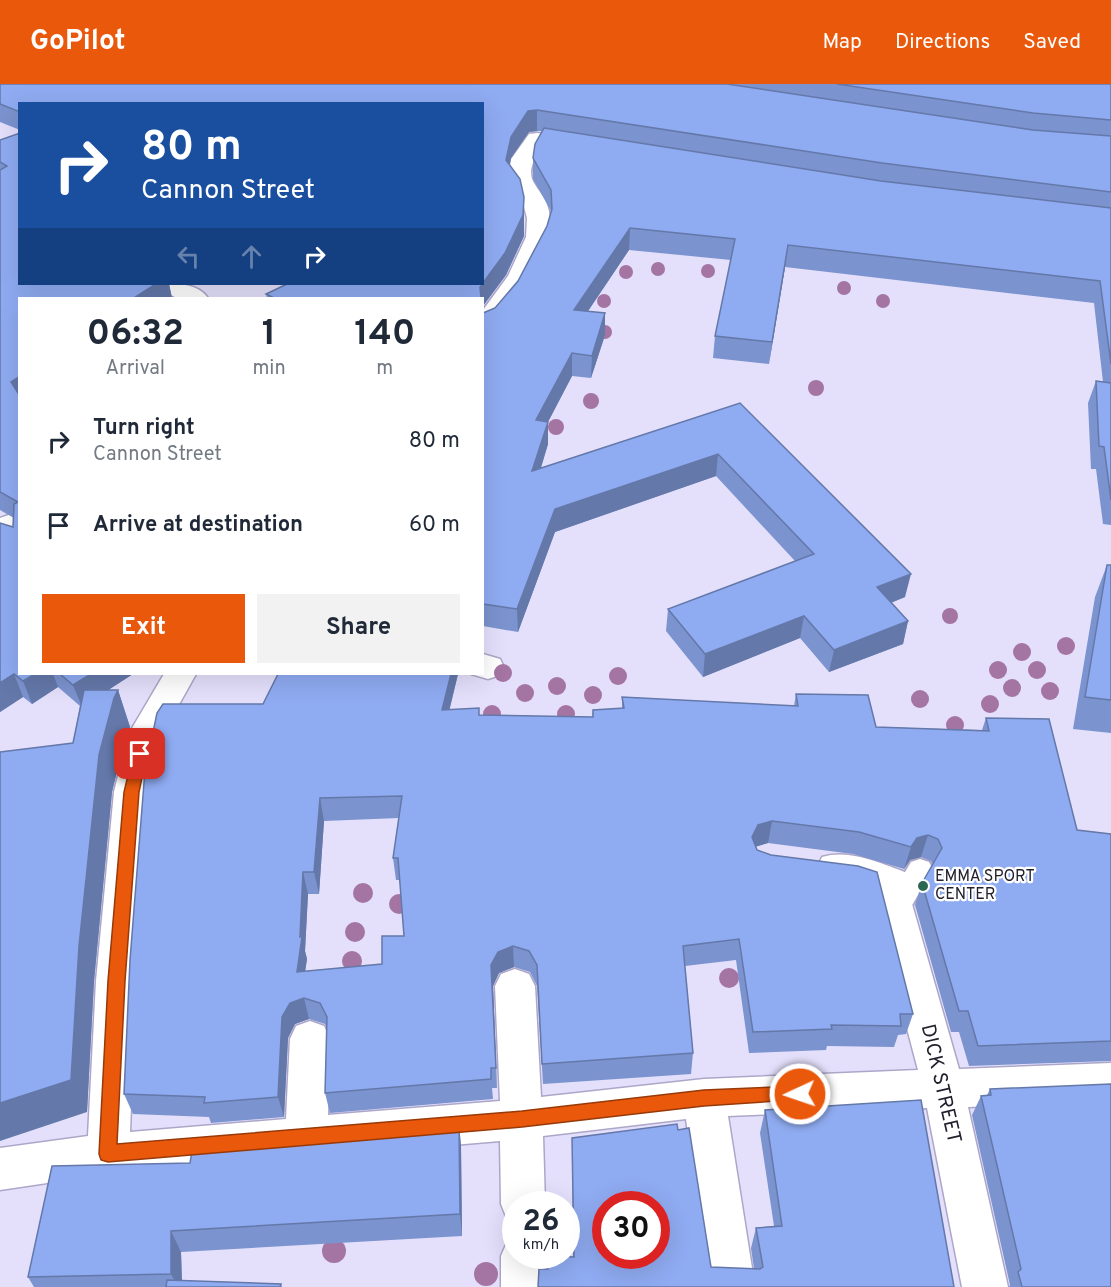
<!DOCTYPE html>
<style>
:root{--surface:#fff;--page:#f2f2f3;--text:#1f2937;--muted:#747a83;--accent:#ea580c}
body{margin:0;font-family:Overpass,sans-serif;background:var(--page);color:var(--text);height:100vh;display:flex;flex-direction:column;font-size:22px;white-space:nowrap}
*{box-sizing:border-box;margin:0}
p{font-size:20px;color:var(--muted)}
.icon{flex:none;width:33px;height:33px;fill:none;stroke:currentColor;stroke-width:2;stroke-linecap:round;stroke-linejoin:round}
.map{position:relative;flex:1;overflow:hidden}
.side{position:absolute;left:18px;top:213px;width:466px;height:378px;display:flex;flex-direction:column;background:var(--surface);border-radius:0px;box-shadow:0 6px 24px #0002}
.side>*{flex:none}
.hud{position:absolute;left:18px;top:18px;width:466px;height:183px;border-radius:0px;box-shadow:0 6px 24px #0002;background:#1a4fa0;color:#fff;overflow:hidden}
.speed{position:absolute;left:502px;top:1107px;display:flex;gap:12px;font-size:30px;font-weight:700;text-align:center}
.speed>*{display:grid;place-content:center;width:78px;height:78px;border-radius:50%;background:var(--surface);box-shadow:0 6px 24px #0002;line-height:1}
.speed small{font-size:15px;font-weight:400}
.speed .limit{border:9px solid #d22;background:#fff;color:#111}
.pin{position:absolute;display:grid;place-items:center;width:51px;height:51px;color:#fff;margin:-26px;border-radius:12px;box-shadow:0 3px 9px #0006}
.me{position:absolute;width:66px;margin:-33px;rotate:267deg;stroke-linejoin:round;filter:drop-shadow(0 0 4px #0008)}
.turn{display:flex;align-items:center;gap:21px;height:126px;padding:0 24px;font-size:27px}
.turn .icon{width:78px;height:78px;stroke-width:2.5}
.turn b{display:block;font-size:42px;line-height:51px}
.lanes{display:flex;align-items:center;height:57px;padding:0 24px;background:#0003;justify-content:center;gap:30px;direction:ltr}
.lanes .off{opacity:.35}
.eta{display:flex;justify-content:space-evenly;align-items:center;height:102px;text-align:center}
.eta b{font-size:36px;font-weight:700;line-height:42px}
.primary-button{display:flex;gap:12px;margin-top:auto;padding:12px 24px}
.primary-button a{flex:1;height:69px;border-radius:0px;background:var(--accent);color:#fff;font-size:24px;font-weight:700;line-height:69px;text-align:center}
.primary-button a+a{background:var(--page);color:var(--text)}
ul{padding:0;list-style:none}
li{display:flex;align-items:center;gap:18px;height:84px;padding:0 24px}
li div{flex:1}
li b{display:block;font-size:22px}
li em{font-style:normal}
header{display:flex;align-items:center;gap:36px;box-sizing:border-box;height:84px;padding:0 30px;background:var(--accent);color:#fff}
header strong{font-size:28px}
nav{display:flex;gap:33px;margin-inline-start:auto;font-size:21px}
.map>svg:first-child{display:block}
</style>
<header>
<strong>GoPilot</strong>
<nav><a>Map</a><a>Directions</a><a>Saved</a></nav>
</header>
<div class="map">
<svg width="1111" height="1203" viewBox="0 0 1111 1203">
<rect width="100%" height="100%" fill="#e4e0fc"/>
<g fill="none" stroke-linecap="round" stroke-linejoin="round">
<g stroke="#aca7c8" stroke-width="4">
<path id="service" d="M920,775L929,778L933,785L907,830L898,833L889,830L885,822L911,778Z"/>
</g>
<g stroke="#aca7c8" stroke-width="3">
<path id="minor" d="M537,49L589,55L592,60L589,65L581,66L543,62C513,103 549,99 550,136C551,165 511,243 483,250V226L508,192L526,153L527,134L522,115L509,97V78L529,50Z
M158,200C175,200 197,198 208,214H177L160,206Z
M20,427V449L0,455V434Z
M483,570L500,575L504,583L500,591L488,595L471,590H483Z
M164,590H196L162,651L150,708L136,897L130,1048L286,1035L290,955L296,942L310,937L324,942L330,955L328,1031L500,1017L495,902L501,890L515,885L529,890L535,902L541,1013L704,995L918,986L872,812L874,809L822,795L817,784L822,773C850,764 884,781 911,790L917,801L910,813L959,985L1111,979V1017L968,1023L1008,1203H962L927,1024L728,1032L755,1203H709L686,1035L543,1052L545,1120H516V1139L507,1135L501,1120L500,1057L108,1090L0,1106V1064L88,1052L96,897L114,708L128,651Z
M516,1153V1172H546L547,1203H501V1172L508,1156Z"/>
</g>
<use href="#service" fill="#fff" fill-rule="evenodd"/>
<use href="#minor" fill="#fff" fill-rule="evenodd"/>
</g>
<g fill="#a474a2">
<circle cx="658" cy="185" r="7"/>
<circle cx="708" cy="187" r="7"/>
<circle cx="626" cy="188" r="7"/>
<circle cx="844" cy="204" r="7"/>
<circle cx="604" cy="217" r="7"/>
<circle cx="883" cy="217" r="7"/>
<circle cx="605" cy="248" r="7"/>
<circle cx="816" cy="304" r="8"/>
<circle cx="591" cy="317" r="8"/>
<circle cx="556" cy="343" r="8"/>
<circle cx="950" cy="532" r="8"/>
<circle cx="1066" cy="562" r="9"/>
<circle cx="1022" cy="568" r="9"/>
<circle cx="998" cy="586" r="9"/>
<circle cx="1037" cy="586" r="9"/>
<circle cx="503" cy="589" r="9"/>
<circle cx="618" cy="592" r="9"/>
<circle cx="557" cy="602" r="9"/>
<circle cx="1012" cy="604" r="9"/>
<circle cx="1050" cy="607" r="9"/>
<circle cx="525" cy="609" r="9"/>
<circle cx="593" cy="611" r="9"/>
<circle cx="920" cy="615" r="9"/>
<circle cx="990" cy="620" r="9"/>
<circle cx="492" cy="630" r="9"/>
<circle cx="566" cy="630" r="9"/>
<circle cx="955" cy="641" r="9"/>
<circle cx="363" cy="809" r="10"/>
<circle cx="399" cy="820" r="10"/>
<circle cx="355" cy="848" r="10"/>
<circle cx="352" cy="877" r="10"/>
<circle cx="729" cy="894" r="10"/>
<circle cx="334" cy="1167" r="12"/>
<circle cx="486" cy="1190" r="12"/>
</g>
<path fill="#7b93cf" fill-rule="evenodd" d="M0,0H1111V441L1103,440L1096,385H1091L1088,319L1096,297L1103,298L1094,219L785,183L769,280L713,274L715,252L731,176L629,166L588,227L605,229V251L591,294L572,292L548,338V360L541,384L740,319L905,513L891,519L908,537L903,560L829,588L800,554L703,593L666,547L668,525L795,477L716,392L555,448L518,548L483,542V229L495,224L518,197L547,142L551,127L533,95V74L542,47H537L529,48L511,74L510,81L524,113V152L506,191L483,222V214H267L266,210L483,200V20H20V46L0,38Z
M20,49V200H169L172,214H20V590H133L108,606H118L130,643L126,650L112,708L94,897L87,1028L73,659L80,622L58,603L32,620L23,613L0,628V439L13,443L14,434L0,426V56Z
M1107,481H1111V649L1073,645L1095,513Z
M278,590H458L449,626L480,631L592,633L593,626L622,624V613L794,622L796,610L876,643L982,646L986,634L1077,746L1111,750V977L969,982L959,948H951L915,821L922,799L933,781L931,777L921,773L910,776L904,785L853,770L768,759L755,763L757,766L913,930L906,950L898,951L894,963L827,962L826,966L749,969L736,876L685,882L693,969L691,990L543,1000L537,902L530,888L514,883L499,889L493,902L497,1004H492L493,1015L330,1029L325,1009L327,945L325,940L309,935L295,940L288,954L284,1033L211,1039L209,1033L133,1030L124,1010L263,620ZM399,734L393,774L396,796H400L404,852L382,880L305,887L307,875L305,867L308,810H319L324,737Z
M990,1005L1111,1203H1009L1010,1201L972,1031L981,1012L987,1011Z
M765,1026L954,1203L548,1185L573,1173L572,1054L711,1183L754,1185L751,1164L756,1144L774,1142L760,1049Z
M459,1039L461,1063L462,1152L181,1168L182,1197L281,1200L282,1203H34L28,1193L190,1079Z"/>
<path fill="#6478a9" d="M537,26V47L529,48L511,74L507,97L506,76L511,53L528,27Z
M524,113V152L506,191L483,222V214H481L480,203Z
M630,144L629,166L574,248V226Z
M788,161L785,183L769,280L772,258Z
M149,200H169L172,214H134Z
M605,229V251L591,294L592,272Z
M572,269V292L537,359L536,336Z
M20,292V320L11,298Z
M548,338V360L533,409L532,387Z
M718,370L716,392L555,448L518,548L517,525L555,425Z
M911,490L905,513L872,526L877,503Z
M804,532L800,554L703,593L705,570Z
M908,537L903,560L829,588L834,566Z
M14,590L23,613L0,628V599Z
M35,590H53L58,603L32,620L23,597Z
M91,590H133L82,623L73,601Z
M451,590H458L444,649L442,626Z
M118,606L130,643L126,650L112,708L94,897L87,1028L0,1057V1019L79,862L99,671L114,614Z
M320,714L324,737L319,810L314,788Z
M772,737L768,759L754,763L752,753L758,741Z
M928,751L921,773L910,776L904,785L911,763L917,754Z
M303,788L308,810L305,867L307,875L302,909L297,888L300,853Z
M513,862L514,883L499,889L493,902L497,1004L491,881L498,868Z
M304,914L309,935L295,940L288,954L284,1033L278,1013L282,933L290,919Z
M459,1039L461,1063L462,1152L460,1130Z
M171,1147L181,1168L182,1203H178L171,1190Z"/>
<path fill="#8fabf1" stroke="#6478a9" stroke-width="1.5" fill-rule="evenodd" d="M0,0H727L1033,46L1111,52V108L882,79L537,26L528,27L511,53L506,76L520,95L524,113L523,131L505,169L483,199V20H20V28L0,20Z
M837,0H1111V36L1033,29Z
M544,44L881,97L1111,124V280L1100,197L788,161L772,258L715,252L735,155L630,144L574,226L605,229L592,272L572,269L536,336L548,338L532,387L740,319L911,490L877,503L908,537L834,566L804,532L705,570L668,525L814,470L718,370L555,425L517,525L483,520V229L495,224L518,197L547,142L552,125L551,106L533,74L535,60Z
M20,49V200H156L134,214H20V292L11,298L20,312V590H35L23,597L14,590L0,599V439L13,443L14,420L18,418L0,408V86L7,82L0,78V56Z
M287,200H483L480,203L481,214H274L266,210Z
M1096,297L1111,299V416L1104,363L1099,362Z
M1107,481H1111V616L1085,613Z
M60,590H91L73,601Z
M278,590H451L442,626L479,624V631L593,633V626L624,624L622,613L798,622L796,610L868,611L876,643L989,647L986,634L1049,635L1077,746L1111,750V957L978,962L968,927H959L922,799L942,764L938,755L928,751L917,754L911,763L859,748L772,737L758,741L752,753L757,766L771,771L858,782L877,788L913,930H900L901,942L831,941L832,945L753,948L739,855L683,862L693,969L542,980L537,881L529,867L513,862L498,868L491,881L496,984H491V995L325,1009L327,933L320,919L304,914L290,919L282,933L278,1013L204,1019L205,1013L124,1010L130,876L145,686L157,629L163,620H263ZM402,712L393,774H398L404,852H382V880L297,888L302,853H300L303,788H314L320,714Z
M84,606H118L114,614L99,671L79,862L71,996L0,1019V668L73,659Z
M1111,1000V1203H1022L1018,1188L1021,1185L981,1012L991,1011L990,1005Z
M921,1016L954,1203H538L539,1185H548L549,1172L574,1173L572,1054L677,1040L678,1046L689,1044L711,1183L760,1185L763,1183L756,1144L782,1142L765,1026ZM606,1120H657V1172H606Z
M459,1039L460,1130L171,1147V1190L28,1193L52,1082L190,1079L193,1061Z
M167,1196L281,1200L280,1203H166Z"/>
<path fill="#ea580c" stroke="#983908" stroke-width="1.5" d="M140,665L147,670L139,708L125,897L117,1060L522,1027L704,1006L800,1002L806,1004L809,1010L806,1015L704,1022L522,1043L108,1078L101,1076L99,1070L108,897L124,708L133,670Z"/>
<circle fill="#2b6751" stroke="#fff" stroke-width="2" cx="923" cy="802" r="6"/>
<g text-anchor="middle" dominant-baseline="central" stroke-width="4.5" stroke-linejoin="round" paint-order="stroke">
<g font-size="16" fill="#21202c" stroke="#fff" text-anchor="start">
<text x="935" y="793">EMMA SPORT<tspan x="935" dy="18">CENTER</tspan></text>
</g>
<g font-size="20" fill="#21202c" stroke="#fff">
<text transform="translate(940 1000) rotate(77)">DICK STREET</text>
</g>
</g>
</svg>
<div class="speed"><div>26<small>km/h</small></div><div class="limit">30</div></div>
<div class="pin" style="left:140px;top:670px;background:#d93025"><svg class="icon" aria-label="arrive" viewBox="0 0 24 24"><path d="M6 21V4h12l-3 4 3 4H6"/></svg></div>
<svg class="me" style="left:800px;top:1010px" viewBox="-20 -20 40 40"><circle r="17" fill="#ea580c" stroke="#fff" stroke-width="3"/><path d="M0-11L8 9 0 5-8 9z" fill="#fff"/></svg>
<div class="hud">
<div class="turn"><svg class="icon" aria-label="right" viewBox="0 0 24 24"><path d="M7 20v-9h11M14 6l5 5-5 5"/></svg><div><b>80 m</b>Cannon Street</div></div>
<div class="lanes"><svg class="icon off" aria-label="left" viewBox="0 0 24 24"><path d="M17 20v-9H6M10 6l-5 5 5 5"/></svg><svg class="icon off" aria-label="ahead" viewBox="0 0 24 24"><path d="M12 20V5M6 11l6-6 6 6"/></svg><svg class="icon" aria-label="right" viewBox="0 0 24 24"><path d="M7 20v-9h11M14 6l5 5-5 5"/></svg></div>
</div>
<section class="side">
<div class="eta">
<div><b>06:32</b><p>Arrival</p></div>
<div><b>1</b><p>min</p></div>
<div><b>140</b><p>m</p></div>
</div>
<ul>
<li><svg class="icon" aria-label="right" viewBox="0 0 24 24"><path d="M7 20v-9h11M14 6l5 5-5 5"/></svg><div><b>Turn right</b><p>Cannon Street</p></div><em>80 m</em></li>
<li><svg class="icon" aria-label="arrive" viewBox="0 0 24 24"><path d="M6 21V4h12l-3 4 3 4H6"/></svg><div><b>Arrive at destination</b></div><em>60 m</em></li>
</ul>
<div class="primary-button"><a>Exit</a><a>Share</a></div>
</section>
</div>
